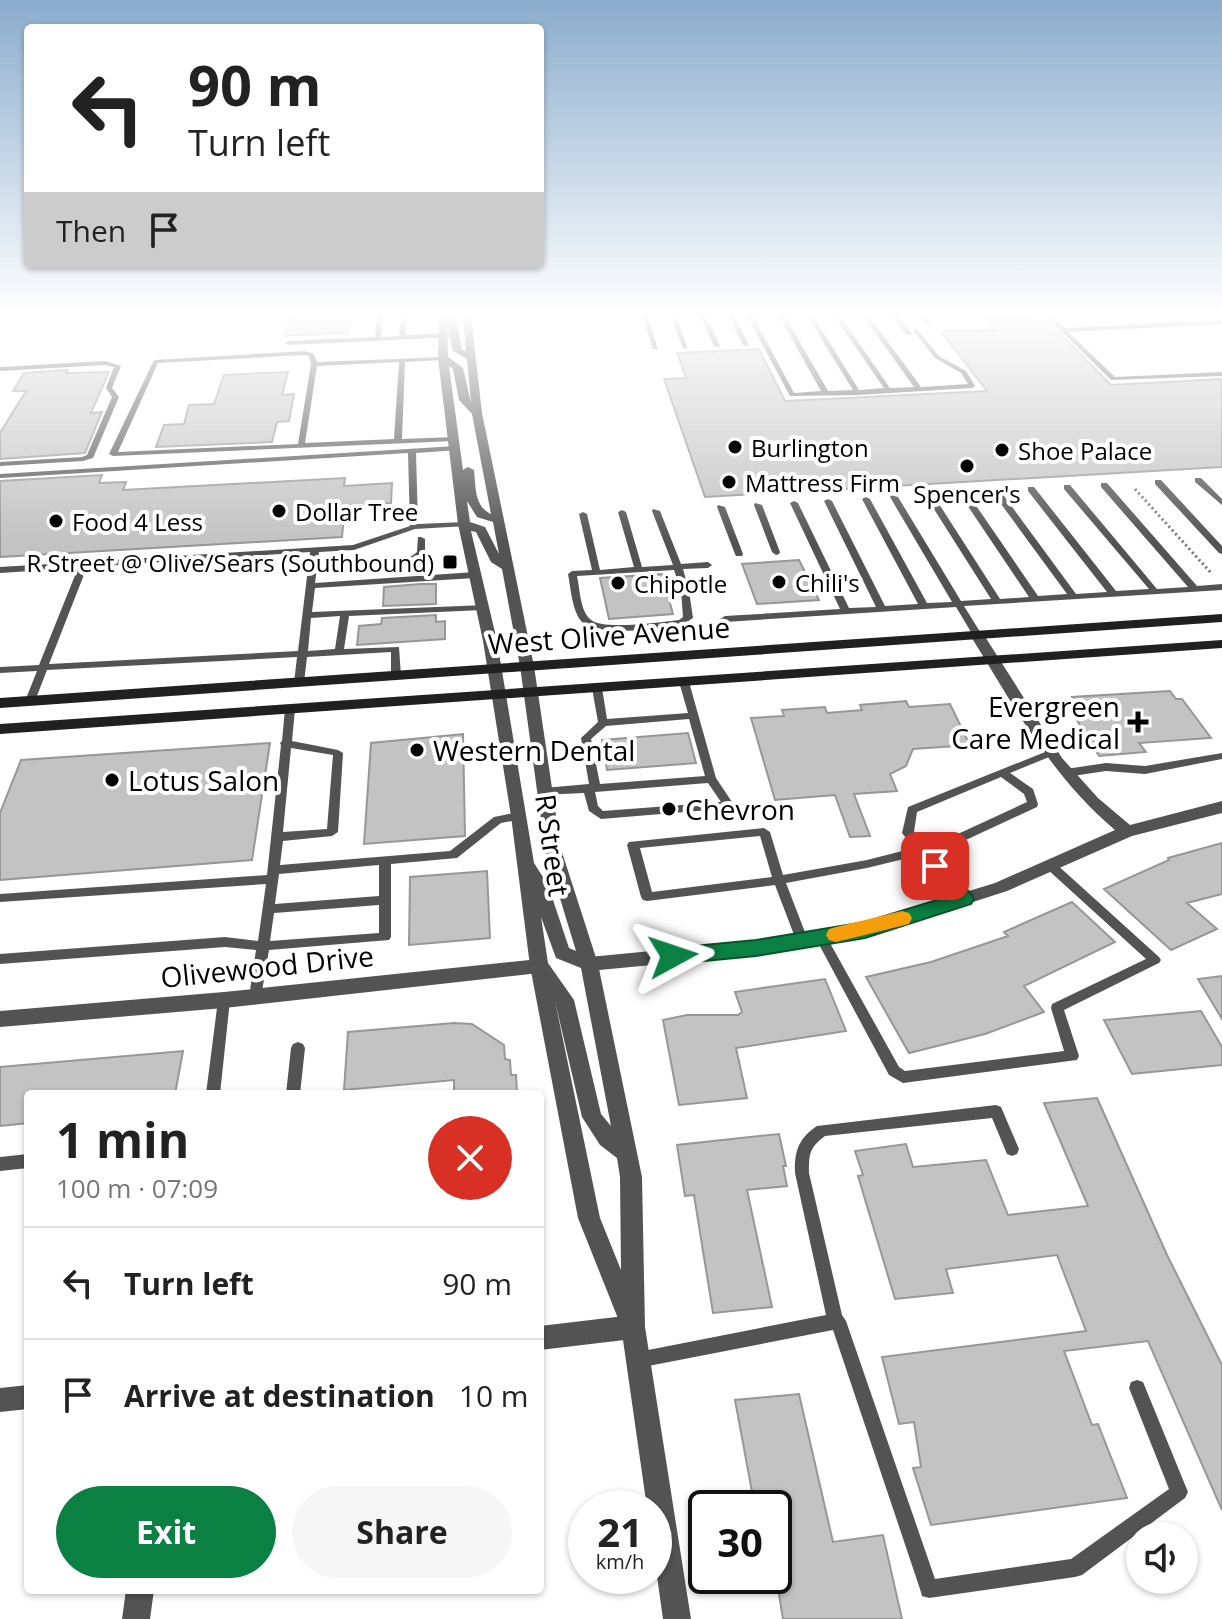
<!DOCTYPE html>
<meta charset="utf-8">
<style>
:root{--surface:#fff;--page:#f6f6f6;--text:#222;--muted:#767676;--line:#e0e0e0;--accent:#0b8043}
body{margin:0;font-family:"Open Sans",sans-serif;background:var(--page);color:var(--text);height:100vh;display:flex;flex-direction:column;font-size:30px;white-space:nowrap}
*{box-sizing:border-box;margin:0}
p{font-size:26px;color:var(--muted)}
.icon{flex:none;width:44px;height:44px;fill:none;stroke:currentColor;stroke-width:2;stroke-linecap:round;stroke-linejoin:round}
.map{position:relative;flex:1;overflow:hidden}
.side{position:absolute;left:24px;top:1090px;width:520px;height:504px;display:flex;flex-direction:column;background:var(--surface);border-radius:8px;box-shadow:0 2px 6px #0004}
.side>*{flex:none}
.hud{position:absolute;left:24px;top:24px;width:520px;height:244px;border-radius:8px;box-shadow:0 2px 6px #0004;background:#fff;color:var(--text);overflow:hidden}
.controls{position:absolute;left:1126px;top:1522px;display:grid;gap:16px}
.controls a{display:grid;place-items:center;width:72px;height:72px;border-radius:50%;background:var(--surface);box-shadow:0 2px 6px #0004;font-size:40px}
.speed{position:absolute;left:568px;top:1490px;display:flex;gap:16px;font-size:40px;font-weight:700;text-align:center}
.speed>*{display:grid;place-content:center;width:104px;height:104px;border-radius:50%;background:var(--surface);box-shadow:0 2px 6px #0004;line-height:1}
.speed small{font-size:20px;font-weight:400}
.speed .limit{border:4px solid #111;border-radius:12px;background:#fff;color:#111}
.pin{position:absolute;display:grid;place-items:center;width:68px;height:68px;color:#fff;margin:-34px;border-radius:16px;box-shadow:0 4px 12px #0006}
.me{position:absolute;width:88px;margin:-44px;rotate:85deg;stroke-linejoin:round;filter:drop-shadow(0 0 6px #0008)}
.turn{display:flex;align-items:center;gap:28px;height:168px;padding:0 32px;font-size:36px}
.turn .icon{width:104px;height:104px;stroke-width:2.5}
.turn b{display:block;font-size:56px;line-height:68px}
.then{display:flex;align-items:center;height:76px;padding:0 32px;background:#0003;gap:16px;font-size:30px}
.round{display:grid;place-items:center;flex:none;width:84px;height:84px;border-radius:42px;background:var(--page)}
.headline{display:flex;align-items:center;justify-content:space-between;height:136px;padding:0 32px}
h1{font-size:48px;font-weight:700;line-height:60px}
.primary-button{display:flex;gap:16px;margin-top:auto;padding:16px 32px}
.primary-button a{flex:1;height:92px;border-radius:48px;background:var(--accent);color:#fff;font-size:32px;font-weight:700;line-height:92px;text-align:center}
.primary-button a+a{background:var(--page);color:var(--text)}
ul{padding:0;list-style:none}
li{display:flex;align-items:center;gap:24px;height:112px;padding:0 32px;border-top:2px solid var(--line)}
li div{flex:1}
li b{display:block;font-size:30px}
li em{font-style:normal}
.map>svg:first-child{display:block}
</style>
<div class="map">
<svg width="1222" height="1619" viewBox="0 0 1222 1619">
<rect width="100%" height="100%" fill="#fff"/>
<path fill="#c3c3c3" stroke="#979797" stroke-width="2" d="M290,316H351L348,333L285,336Z
M1043,316L1111,385L1222,379V467L705,497L664,379L686,378L677,353L759,349L785,401L987,391L941,332L995,330L984,317Z
M68,370L66,373L109,372L91,413L102,412L85,453L0,459V433L26,391H13L24,373Z
M288,372L282,395L294,394L289,421L277,422L272,442L156,447L164,425L184,424L189,405L214,404L224,375Z
M102,475L99,483L126,482L123,490L345,478L344,486L392,483L391,503L345,506L342,537L0,557V481Z
M799,560L819,600L757,604L742,564Z
M662,574L673,614L609,619L600,578Z
M420,584H436V604L383,606L384,587Z
M436,615V622L445,621V639L357,645L359,626L381,624L382,618Z
M1170,691L1176,699H1182L1211,738L1139,743L1146,752L1099,756L1068,706H1077L1072,697Z
M906,701L909,707L950,704L970,745L913,749L906,766L890,774L897,791L854,794L870,836L850,837L835,795L775,800L751,718L784,716L782,710L825,707L827,713L862,710L860,705Z
M688,733L696,763L607,770L602,740Z
M463,734L465,836L364,844L371,743Z
M270,743L252,860L0,880V813L21,760Z
M1222,843V894L1187,903L1217,929L1171,950L1104,889L1169,860L1168,858Z
M487,871L490,938L409,945L410,877Z
M1072,902L1115,942L1024,986L1044,1012L985,1034L909,1053L866,977L931,962L1008,936L1004,932Z
M1222,976V1019L1198,979Z
M825,979L846,1031L736,1048L747,1098L679,1105L663,1020L687,1015H738L742,1012L735,992Z
M1201,1011L1222,1047V1065L1132,1074L1104,1020Z
M454,1023L472,1024L504,1045L505,1059L510,1060L511,1075H516L517,1094H454V1080L344,1090L348,1032Z
M183,1051L175,1094H28V1123L0,1126V1067Z
M1097,1098L1167,1255L1222,1365V1510L1148,1341L1064,1351L1092,1425L1098,1424L1127,1498L931,1525L913,1468L921,1467L914,1422L899,1424L882,1357L1086,1331L1057,1255L946,1269L953,1293L895,1299L858,1176L863,1175L855,1151L906,1144L913,1167L986,1160L1008,1215L1088,1206L1044,1103Z
M779,1134L786,1166H783L787,1186L747,1190L772,1307L713,1313L694,1195L685,1196L677,1145Z
M799,1394L833,1542L883,1535L902,1619H783L774,1564V1508H755L735,1400Z"/>
<g fill="none" stroke-linecap="round" stroke-linejoin="round">
<path stroke="#757575" stroke-width="3" stroke-dasharray="2 3" stroke-linecap="butt" d="M1135,489L1212,574"/>
<path fill="#535353" fill-rule="evenodd" d="M377,316H383L381,337L399,336L401,316H407L405,335L454,333L457,335L454,337L288,345L285,343L288,341L375,337Z
M642,316H648L658,350L653,349Z
M670,316H676L688,349L683,348Z
M700,316H706L720,346L719,347L714,346Z
M728,316H734L749,345L748,346L743,345Z
M747,316H753L794,393L821,391L779,316H785L828,391L853,390L807,316H813L859,390L884,388L834,316H840L890,388L914,387L863,316H869L921,387L968,384L961,373L935,358L913,330L916,328L939,356L966,371L975,386L972,388L858,395L790,396Z
M892,316H898L912,334L911,335H907Z
M921,316H927L932,323L931,324H927Z
M1046,316H1052L1065,328L1222,320V324L1068,332L1115,377L1222,372V376L1111,380Z
M305,351L314,354L317,362L445,357V359L443,360L405,362L402,439L454,437L458,439L454,441L113,456L109,454L154,360ZM305,355L309,356L311,364L298,444L118,452L158,363ZM399,362L394,439L305,443L317,366Z
M105,361L121,366L112,388L119,397L93,458L83,461L0,466V462L82,457L87,455L112,397L106,388L114,367L105,365L0,371V367Z
M456,446H459V450L416,453L418,524L464,522H467V526L415,529L354,550L319,552L318,563L412,556L417,552L418,537H421L425,539V553L417,560L317,568L315,583L475,572L479,575L475,578L315,588L312,612L486,605V609L483,610L349,616L344,649L399,647L401,676L399,678L396,679L391,676V652L307,657L304,683L299,686L294,683L297,657L47,670L35,701L30,704L25,701L37,671L0,673V667L39,665L78,568L0,573V567L353,545L410,526L408,453L0,478V474ZM310,552L298,651L49,664L87,567ZM340,616L335,649L308,651L311,618Z
M1195,478H1201L1222,499V505L1195,482Z
M1155,480H1161L1222,546V554L1219,553L1155,484Z
M1101,483H1107L1197,586L1222,584V590L964,606L982,635L977,638L974,637L956,607L725,622L720,619L725,616L840,609L790,503L794,501L798,503L849,608L876,607L824,501L828,499L832,501L885,606L918,604L862,499L866,497L870,499L927,603L952,602L890,497L891,495L898,497L961,601L991,599L925,495L926,493H932L1000,599L1029,597L959,493L960,491H966L1038,596L1067,594L993,493V489H999L1076,594L1107,592L1028,491V487H1034L1116,591L1149,589L1064,489V485H1070L1157,589L1188,587L1101,487Z
M755,503L762,505L780,552L779,554L776,555L772,552L754,505Z
M718,505L725,507L743,554L742,556H736L735,554L717,507Z
M653,509L660,511L681,564L708,562L712,565L708,568L683,569L689,591L693,618C688,621 687,623 682,625C664,630 595,636 582,622C572,611 571,589 568,574L572,571L592,570L579,514L583,512L587,514L600,570L634,567L618,512L622,510L626,512L642,567L673,565L652,511ZM674,570L681,591L683,617L679,620C662,622 601,631 590,619C580,610 580,589 577,576Z
M684,679L689,682L716,778L734,805L733,808L601,819L589,811L584,793L540,795L539,792L540,789L544,788L589,784L581,738L598,722L592,688L594,686H600L602,688L607,719L688,713L679,682ZM689,719L705,776L600,784L591,739L606,726ZM708,783L721,802L603,811L598,806L595,792Z
M290,706L295,709L292,741L338,750L343,753L338,832L332,836L283,841L280,865L450,851L494,817L519,812L525,816L523,819L501,823L457,858L391,864V937L389,940L269,950L261,997L260,1001L255,1002L250,1001L249,997L256,950L225,947L0,964V954L225,937L258,941L266,884L0,902V894L267,875L281,745L280,743L282,741L285,709ZM291,748L333,755L327,829L283,832ZM379,865V896L275,904L279,874ZM379,905V933L270,941L274,913Z
M1050,750L1054,751L1055,753L1054,755L1010,773L1033,789L1038,804L1037,807L968,839L930,852L968,896L970,899L968,902H960L920,855L867,868L786,883L808,940L806,943L802,945L798,943L796,940L775,885L647,901L643,900L641,897L627,845L629,842L764,828L770,832L783,875L867,860L914,848L902,833L908,807ZM1001,777L1024,794L1027,802L960,833L925,845L914,832L917,812ZM760,836L772,877L652,892L640,848Z
M1222,753V759L1145,774L1106,771L1066,777L1061,773L1066,769L1106,763L1145,766Z
M1050,861L1054,862L1159,957L1161,960L1159,963L1064,1010L1079,1056L1077,1060L903,1083L889,1075L815,937L817,934L821,932L825,934L899,1067L905,1071L1064,1051L1051,1008L1052,1004L1146,959L1046,868L1044,865L1046,862Z
M224,995L229,996L230,1000L220,1094H206L218,1000L219,996Z
M298,1042L303,1044L305,1048L300,1094H286L291,1048L293,1044Z
M996,1105L1001,1107L1019,1149L1017,1154L1012,1156L1007,1154L992,1118L825,1136C809,1148 809,1154 809,1173L842,1315L846,1321L935,1579L1071,1559L1169,1489L1129,1388L1131,1382L1137,1380L1143,1382L1188,1492L1185,1498L1082,1575L1075,1577L929,1598L922,1596L920,1589L833,1330L638,1368L632,1366L630,1360L632,1354L638,1352L826,1315L795,1173C794,1151 799,1138 817,1126Z
M28,1154V1168L0,1171V1157Z"/>
<path fill="#535353" fill-rule="evenodd" d="M977,631L984,635L1062,758L1098,798L1130,825L1222,801V813L1132,836L1007,891L865,937L756,955L589,971L583,969L580,964L583,959L589,957L756,941L865,923L995,883L1115,830C1050,775 1014,706 970,635Z
M539,959L545,961L548,966L545,971L539,973L224,1008L0,1027V1011L224,992Z
M633,1315L641,1319L645,1327L641,1335L633,1339L540,1350V1326Z
M28,1385V1409L0,1412V1388Z
M126,1590H154L150,1619H122Z"/>
<path fill="#535353" fill-rule="evenodd" d="M439,316H449L456,320L462,350L466,351L463,316H471L482,413L534,666L561,849L598,964L642,1177L645,1327L691,1619H663L654,1555V1508H647L621,1326L578,1218L530,966L511,816L483,641L458,524L438,358ZM447,322L453,351L467,359L471,403L463,368L448,357ZM449,366L453,369L459,400L472,414L491,514C474,506 476,487 474,470L468,467L463,470ZM467,501L477,517L493,522L499,554L485,527L470,522ZM471,531L476,532L491,562L502,569L520,666L545,849L576,951L569,948L548,885L534,863L497,641ZM541,917L556,958L581,968L611,1126L601,1114L574,1000L548,963ZM555,1001L582,1117L600,1145L617,1158L620,1177L621,1270L600,1218Z"/>
<path fill="#202020" fill-rule="evenodd" d="M1222,614V622L0,708V698Z
M1222,640V648L0,734V724Z"/>
</g>
<linearGradient id="sky" x2="0" y2="1"><stop stop-color="#8baccc"/><stop offset="0.58" stop-color="#fff"/><stop offset="1" stop-color="#fff" stop-opacity="0"/></linearGradient>
<rect width="1222" height="542" fill="url(#sky)"/>
<path fill="#0b8043" stroke="#07532c" stroke-width="2" d="M935,859L942,861L971,894L974,899L971,904L865,938L756,956L673,964L666,962L663,956L666,950L673,948L756,940L865,922L950,896L926,866Z"/>
<path fill="#f59e0b" d="M902,911L909,913L912,918L909,924L836,942L829,940L826,935L829,929L836,927Z"/>
<g fill="#000" stroke="#fff" stroke-width="3">
<circle cx="735" cy="447" r="8"/>
<circle cx="1002" cy="450" r="8"/>
<circle cx="967" cy="466" r="8"/>
<circle cx="729" cy="482" r="8"/>
<circle cx="279" cy="511" r="8"/>
<circle cx="56" cy="521" r="8"/>
<rect x="442" y="554" width="16" height="16" rx="4"/>
<circle cx="779" cy="582" r="8"/>
<circle cx="618" cy="583" r="8"/>
<path d="M1134 710h8v8h8v8h-8v8h-8v-8h-8v-8h8z"/>
<circle cx="417" cy="750" r="8"/>
<circle cx="112" cy="780" r="8"/>
<circle cx="669" cy="809" r="8"/>
</g>
<g text-anchor="middle" dominant-baseline="central" stroke-width="8" stroke-linejoin="round" paint-order="stroke">
<g font-size="24" fill="#000" stroke="#fff" text-anchor="start">
<text x="751" y="447">Burlington</text>
<text x="1018" y="450">Shoe Palace</text>
<text x="745" y="482">Mattress Firm</text>
<text x="967" y="493" text-anchor="middle">Spencer's</text>
<text x="295" y="511">Dollar Tree</text>
<text x="72" y="521">Food 4 Less</text>
<text x="434" y="562" text-anchor="end">R Street @ Olive/Sears (Southbound)</text>
<text x="795" y="582">Chili's</text>
<text x="634" y="583">Chipotle</text>
</g>
<g font-size="28" fill="#000" stroke="#fff">
<text transform="translate(609 635) rotate(-4)">West Olive Avenue</text>
<text transform="translate(553 845) rotate(82)">R Street</text>
<text transform="translate(267 966) rotate(-6)">Olivewood Drive</text>
</g>
<g font-size="28" fill="#000" stroke="#fff" text-anchor="start">
<text x="1120" y="706" text-anchor="end">Evergreen<tspan x="1120" dy="32">Care Medical</tspan></text>
<text x="433" y="750">Western Dental</text>
<text x="128" y="780">Lotus Salon</text>
<text x="685" y="809">Chevron</text>
</g>
</g>
</svg>
<div class="controls">
<a><svg class="icon" aria-label="sound" viewBox="0 0 24 24"><path d="M4 9h4l5-4v14l-5-4H4zM17 9q2 3 0 6"/></svg></a>
</div>
<div class="speed"><div>21<small>km/h</small></div><div class="limit">30</div></div>
<div class="pin" style="left:935px;top:866px;background:#d93025"><svg class="icon" aria-label="arrive" viewBox="0 0 24 24"><path d="M6 21V4h12l-3 4 3 4H6"/></svg></div>
<svg class="me" style="left:673px;top:956px" viewBox="-20 -20 40 40"><path d="M0-17L14 15 0 8-14 15z" fill="#0b8043" stroke="#fff" stroke-width="4"/></svg>
<div class="hud">
<div class="turn"><svg class="icon" aria-label="left" viewBox="0 0 24 24"><path d="M17 20v-9H6M10 6l-5 5 5 5"/></svg><div><b>90 m</b>Turn left</div></div>
<div class="then">Then<svg class="icon" aria-label="arrive" viewBox="0 0 24 24"><path d="M6 21V4h12l-3 4 3 4H6"/></svg></div>
</div>
<section class="side">
<div class="headline"><div><h1>1 min</h1><p>100 m · 07:09</p></div><a class="round" style="background:#d93025;color:#fff"><svg class="icon" aria-label="close" viewBox="0 0 24 24"><path d="M6 6l12 12M18 6L6 18"/></svg></a></div>
<ul>
<li><svg class="icon" aria-label="left" viewBox="0 0 24 24"><path d="M17 20v-9H6M10 6l-5 5 5 5"/></svg><div><b>Turn left</b></div><em>90 m</em></li>
<li><svg class="icon" aria-label="arrive" viewBox="0 0 24 24"><path d="M6 21V4h12l-3 4 3 4H6"/></svg><div><b>Arrive at destination</b></div><em>10 m</em></li>
</ul>
<div class="primary-button"><a>Exit</a><a>Share</a></div>
</section>
</div>
